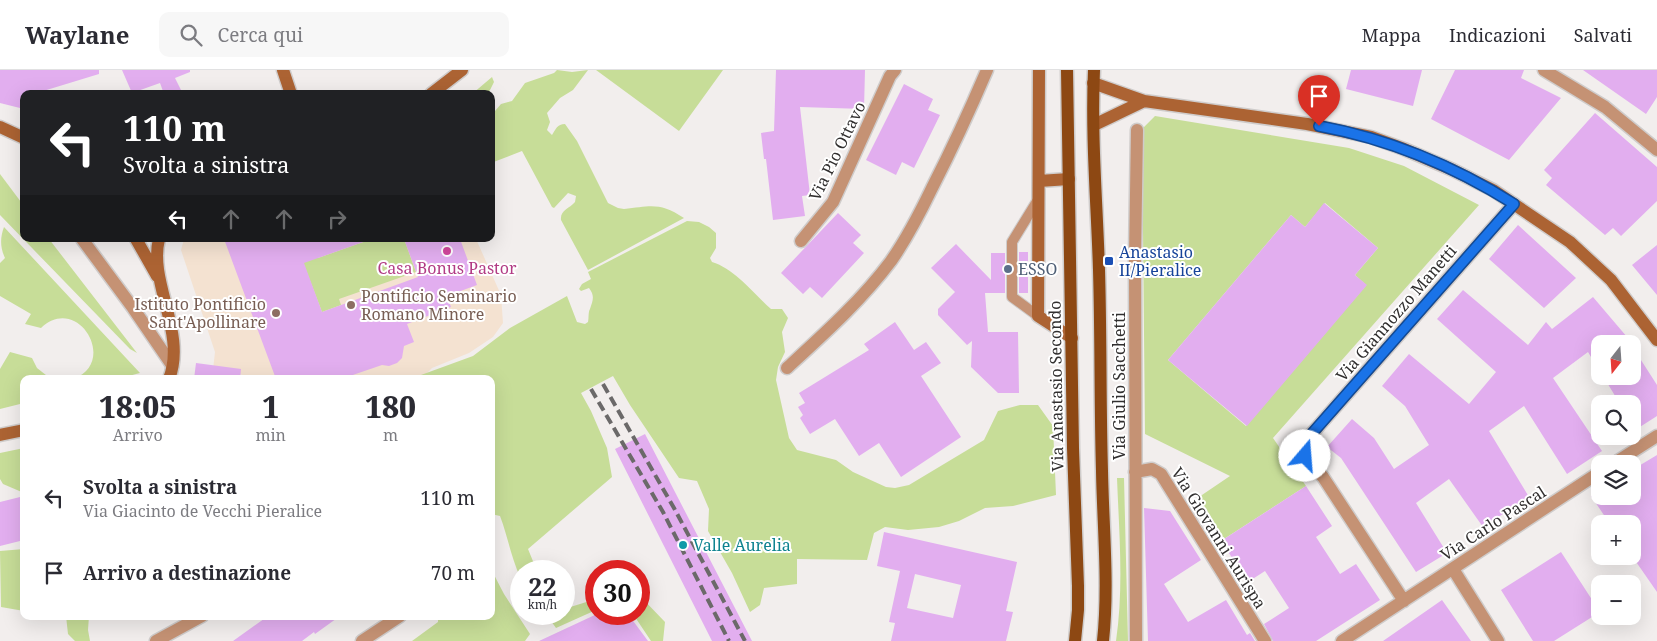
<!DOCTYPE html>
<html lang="it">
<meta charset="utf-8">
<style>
:root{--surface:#fff;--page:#f7f7f7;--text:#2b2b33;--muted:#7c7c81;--line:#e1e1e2}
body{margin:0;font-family:"Noto Serif",serif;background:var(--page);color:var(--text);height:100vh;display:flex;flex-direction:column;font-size:19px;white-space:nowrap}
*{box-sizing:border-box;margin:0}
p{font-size:16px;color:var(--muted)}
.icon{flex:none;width:28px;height:28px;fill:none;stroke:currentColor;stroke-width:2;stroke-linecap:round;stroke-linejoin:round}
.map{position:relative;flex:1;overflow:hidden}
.side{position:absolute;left:20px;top:305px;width:475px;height:245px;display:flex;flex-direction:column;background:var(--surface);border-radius:10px;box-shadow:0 5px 20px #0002}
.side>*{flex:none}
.top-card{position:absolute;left:20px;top:20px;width:475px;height:152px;border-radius:10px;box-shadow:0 5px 20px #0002;background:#202124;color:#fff;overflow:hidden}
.needle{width:32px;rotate:197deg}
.tools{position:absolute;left:1591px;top:265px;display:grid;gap:10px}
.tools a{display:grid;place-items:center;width:50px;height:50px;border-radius:10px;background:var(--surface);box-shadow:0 5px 20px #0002;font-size:25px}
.speed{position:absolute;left:510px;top:490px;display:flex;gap:10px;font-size:25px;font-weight:700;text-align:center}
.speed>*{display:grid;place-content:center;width:65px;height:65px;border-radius:50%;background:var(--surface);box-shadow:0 5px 20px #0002;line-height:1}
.speed small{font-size:12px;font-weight:400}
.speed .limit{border:8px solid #d22;background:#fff;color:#111}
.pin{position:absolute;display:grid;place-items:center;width:42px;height:42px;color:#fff;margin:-51px -21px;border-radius:50% 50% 50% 0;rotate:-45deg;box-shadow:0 0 5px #0007}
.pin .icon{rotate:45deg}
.me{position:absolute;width:55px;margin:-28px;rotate:18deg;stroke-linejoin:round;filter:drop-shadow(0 0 4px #0008)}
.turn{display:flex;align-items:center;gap:18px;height:105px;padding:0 20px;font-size:22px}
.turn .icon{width:65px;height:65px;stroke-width:2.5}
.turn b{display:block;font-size:35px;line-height:42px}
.lanes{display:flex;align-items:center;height:48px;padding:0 20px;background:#0003;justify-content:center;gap:25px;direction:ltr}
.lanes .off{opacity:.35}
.eta{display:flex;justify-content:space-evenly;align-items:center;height:85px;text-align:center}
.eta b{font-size:30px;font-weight:800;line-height:35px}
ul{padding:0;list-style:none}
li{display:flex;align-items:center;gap:15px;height:75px;padding:0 20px}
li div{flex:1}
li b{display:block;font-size:19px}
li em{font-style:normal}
header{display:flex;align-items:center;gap:30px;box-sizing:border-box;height:70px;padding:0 25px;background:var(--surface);border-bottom:1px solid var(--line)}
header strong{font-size:24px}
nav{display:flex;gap:28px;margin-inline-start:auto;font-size:18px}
.search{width:350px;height:45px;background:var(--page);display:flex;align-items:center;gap:12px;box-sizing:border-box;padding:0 18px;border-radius:10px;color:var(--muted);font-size:19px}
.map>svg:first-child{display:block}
</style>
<header>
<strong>Waylane</strong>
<div class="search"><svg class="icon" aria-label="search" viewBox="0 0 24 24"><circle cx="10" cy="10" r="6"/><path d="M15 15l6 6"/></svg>Cerca qui</div>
<nav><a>Mappa</a><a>Indicazioni</a><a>Salvati</a></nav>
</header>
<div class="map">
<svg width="1657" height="571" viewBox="0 0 1657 571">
<rect width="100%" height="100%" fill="#f2eeed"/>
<path fill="#f4e2d1" d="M184,169H476L501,225L503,253L493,267L469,283L432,298L421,309H255V307L213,300L215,282L181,180Z"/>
<path fill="#c7dd98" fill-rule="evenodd" d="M557,0L572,2L588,0L573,20L560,28L547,43L550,52L547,60L552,65C556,59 557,54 565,54L577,71L608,133L618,138L624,139C651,136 660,132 684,148L588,200L561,150C560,140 569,139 575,132L576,126L568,123L554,138L552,137L522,81L491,93V47L495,41L501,34L512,31L525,13L554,3Z
M596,0H723L679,61Z
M492,7L494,12L488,24H472Z
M1155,46L1349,78L1404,96L1479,135L1273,368L1306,416L1224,469L1199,427L1230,406L1145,364L1142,59ZM1325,133L1378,178L1355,205L1366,215L1246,356L1168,290L1291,145L1305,157Z
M0,104L24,136V169H49L137,283L130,279L0,145Z
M687,151L699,152L709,157L716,163V178L710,188L712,192C735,199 753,223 771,239H782L788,248L782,262L785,282L778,297L776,310L789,368L797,380L836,390L853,402L886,417L895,418L909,415L984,370L998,341L1020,335H1038L1053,356L1056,425L1013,436L985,438L959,451L939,457L908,460L885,457L874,463L867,490L797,489V514L764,518L760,535L750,542L732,503L708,461L709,439L697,411L679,408L630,335L613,306L581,323L591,341L607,378L612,407L528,479L537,501H521V509C511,488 508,467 500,446L491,444V309H410L473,286L510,258L567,226L577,252L585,254L588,252C589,248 588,242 590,239C593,230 595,226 589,218L581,221L579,219L582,214L591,209L588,202Z
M4,157L140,303L117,309H73C119,293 78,223 41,258L25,254L31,244L0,226V193L5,188C0,177 0,168 4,157Z
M311,169L318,188L372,169H404L416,202L339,229L341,235L322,242L296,174Z
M10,282L32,288L37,298L51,309H24V333L0,339V299Z
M24,378V423L3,414L0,409V383Z
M1117,408H1124L1128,571H1116C1124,517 1119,462 1117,408Z
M24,479V541L1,537L0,481Z
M491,499L504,524L530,564L525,571H412L438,552V546H491Z
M639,525L665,552L663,571H651L633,544H639Z
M596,529V540L556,558L546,544H564V539Z
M66,546H89L88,560L90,571H75L68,564Z"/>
<path fill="#e2aeef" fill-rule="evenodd" d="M0,0H99V4L40,22L39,24H24V39L0,33Z
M122,0H190V2L175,8L183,24H164L160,13L132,23Z
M776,0H865L864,39L800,37L810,125L802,126L805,146L773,150L766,89H764L761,63L774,61Z
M1351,0H1422L1413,36L1346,19Z
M1455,0H1524L1521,8L1561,28L1509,90L1431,49Z
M1583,0H1657V27L1646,44Z
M904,14L933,29L928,40L940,45L914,98L902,92L896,105L866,90Z
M1595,43L1657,97V131L1621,166L1613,158L1605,165L1546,115L1552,108L1544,100Z
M1324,133L1378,178L1355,205L1367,215L1247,356L1168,290L1291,145L1305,157Z
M838,143L861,165L853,173L864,183L822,228L810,217L803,224L781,203Z
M1518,155L1576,208L1544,238L1489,189Z
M224,169H365L366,171L304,193L322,242L418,207L404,169H460L477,215L447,226L451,237L407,254L414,272L404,276L402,288L397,293L389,296L382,295L341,309H276Z
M956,174L991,210V183H1005V223H985L988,262H1018L1019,323H998L971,297L972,271L967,275L938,245V239L955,222L931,198Z
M1657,175V225L1632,195Z
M1019,182H1028V223H1019Z
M1463,220L1528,275L1546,252L1552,259L1593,227L1633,274H1600V302L1588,282L1553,308L1602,381L1567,404L1524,336L1489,361L1529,427L1483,457L1449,409L1416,433L1447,483L1416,502L1341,388L1327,377L1352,349L1374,368L1394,399L1429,375L1405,336L1382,316L1409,284L1469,334L1496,302L1437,249Z
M895,252L914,280L926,272L941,293L921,306L961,367L901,407L879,373L859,386L835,349L810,364L800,348L803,345L798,337L805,333L799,323L869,280L864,274Z
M1632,276L1657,315V346L1632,362V334H1620L1603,306H1632Z
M196,293L241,299L240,309H194Z
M645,364L752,571H712L615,379Z
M1657,385V522L1632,486V454H1610L1591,426L1632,427V400Z
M1306,416L1332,456L1316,467L1340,504L1356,494L1380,530L1316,571H1273L1264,554L1289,538L1265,501L1248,512L1221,471Z
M24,426V470L0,476V432Z
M1144,438L1170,441L1201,490L1164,514L1188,552L1226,530L1247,565L1250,563L1255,571H1148Z
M884,462L1017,492L1006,541L1013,542L1006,571H891L895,553L889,552L900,501L877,496ZM915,504L961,515L953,548L907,538Z
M1561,482L1600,542L1554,571H1533L1501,520Z
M1442,530L1471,571H1383Z
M597,544H628L648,571H539Z
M268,546H340L315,564L314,562L302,571H233Z"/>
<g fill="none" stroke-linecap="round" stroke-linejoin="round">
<g stroke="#cfcccb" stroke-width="12">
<path id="lane" d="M1038,246L1012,227V172L1039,128"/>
</g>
<g stroke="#cfcccb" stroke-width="15">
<path id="street" d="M1544,0L1605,37L1657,80
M82,169L133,238L172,295
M801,171L833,132L890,6L895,0
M787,298C824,264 861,231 891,191C907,168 920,143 932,118C952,79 970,40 987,0
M1613,394L1657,366
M1135,402L1152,399L1161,404L1265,571
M1453,499L1498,571
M1404,531L1323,407C1312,394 1298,387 1308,368L1514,134
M156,571L202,546
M362,571L400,546
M1136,571L1135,187L1137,60
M1342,571L1600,402"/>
</g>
<g stroke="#cfcccb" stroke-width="15">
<path id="secondary" d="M283,0L291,24
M1039,0L1038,246L1072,268
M1093,13L1144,31L1307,54L1371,67L1404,79L1453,100L1493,120L1570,172L1611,210L1657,270
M431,24L462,0
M1094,55L1144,31
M0,57L24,68
M1039,111L1069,109
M136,169L157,206
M159,169C148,212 187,263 169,309
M0,365L24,360"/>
</g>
<g stroke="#cfcccb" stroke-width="15">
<path id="primary" d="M1067,0L1073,378L1078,516V540L1075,571
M1094,0C1091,67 1097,134 1099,200C1101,267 1100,334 1102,401C1103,457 1109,515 1103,571"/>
</g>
<use href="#lane" stroke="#c59274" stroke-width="10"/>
<use href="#street" stroke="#c59274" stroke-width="12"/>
<use href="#secondary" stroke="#ac6333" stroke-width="12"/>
<use href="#primary" stroke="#8d4813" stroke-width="12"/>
<path stroke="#6b6969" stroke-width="4" stroke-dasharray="10 5" stroke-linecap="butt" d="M603,314L674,438L745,571
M591,319L663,442L729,571"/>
</g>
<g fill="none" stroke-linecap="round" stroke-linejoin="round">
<g stroke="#114b97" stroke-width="12">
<path id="route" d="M1305,386V375L1308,368L1514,134C1454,96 1389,69 1319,56"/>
</g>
<use href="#route" stroke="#1a73e8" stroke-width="9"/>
</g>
<circle fill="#d1479c" stroke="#fff" stroke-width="2" cx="447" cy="181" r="5"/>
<rect fill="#1a4fb4" stroke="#fff" stroke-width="2" x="1104" y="186" width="10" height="10" rx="2.5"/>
<circle fill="#5c6f8a" stroke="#fff" stroke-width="2" cx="1008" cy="199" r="5"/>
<g fill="#8d6e63" stroke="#fff" stroke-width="2">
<circle cx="351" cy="235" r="5"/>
<circle cx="276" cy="243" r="5"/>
</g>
<circle fill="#0f9aa8" stroke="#fff" stroke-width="2" cx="683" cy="475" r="5"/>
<g text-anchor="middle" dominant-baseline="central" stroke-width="4" stroke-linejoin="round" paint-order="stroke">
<g font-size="16" fill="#312f2f" stroke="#fff">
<text transform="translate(837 81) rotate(-64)">Via Pio Ottavo</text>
<text transform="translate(1396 243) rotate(-49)">Via Giannozzo Manetti</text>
<text transform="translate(1056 316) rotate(-91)">Via Anastasio Secondo</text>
<text transform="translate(1119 316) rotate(-90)">Via Giulio Sacchetti</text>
<text transform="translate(1493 453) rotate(-33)">Via Carlo Pascal</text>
<text transform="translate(1219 468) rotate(58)">Via Giovanni Aurispa</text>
</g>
<g font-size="16" fill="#164399" stroke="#fff" text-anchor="start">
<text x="1119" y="182">Anastasio<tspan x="1119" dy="18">II/Pieralice</tspan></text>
</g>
<g font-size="16" fill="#b23c85" stroke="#fff">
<text x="447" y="198">Casa Bonus Pastor</text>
</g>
<g font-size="16" fill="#4e5e75" stroke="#fff" text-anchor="start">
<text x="1018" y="199">ESSO</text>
</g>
<g font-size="16" fill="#785e54" stroke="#fff" text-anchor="start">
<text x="361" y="226">Pontificio Seminario<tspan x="361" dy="18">Romano Minore</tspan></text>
<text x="266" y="234" text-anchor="end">Istituto Pontificio<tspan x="266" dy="18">Sant'Apollinare</tspan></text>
</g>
<g font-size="16" fill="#0d838f" stroke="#fff" text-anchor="start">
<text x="693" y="475">Valle Aurelia</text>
</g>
</g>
</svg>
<div class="tools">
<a><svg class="needle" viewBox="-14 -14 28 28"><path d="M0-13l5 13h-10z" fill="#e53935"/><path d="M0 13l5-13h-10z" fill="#7c7c81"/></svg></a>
<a><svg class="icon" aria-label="search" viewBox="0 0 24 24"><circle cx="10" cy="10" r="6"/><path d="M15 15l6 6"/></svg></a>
<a><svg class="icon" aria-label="layers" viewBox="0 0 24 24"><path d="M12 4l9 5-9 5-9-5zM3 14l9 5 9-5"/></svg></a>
<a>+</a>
<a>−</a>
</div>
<div class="speed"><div>22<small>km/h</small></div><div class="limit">30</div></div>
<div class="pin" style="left:1319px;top:56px;background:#d93025"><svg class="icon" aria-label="arrive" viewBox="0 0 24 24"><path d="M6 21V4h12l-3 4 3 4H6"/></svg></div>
<svg class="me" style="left:1305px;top:386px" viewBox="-20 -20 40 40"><circle r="19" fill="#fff"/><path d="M0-13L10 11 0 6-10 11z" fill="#1a73e8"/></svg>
<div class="top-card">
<div class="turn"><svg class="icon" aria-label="left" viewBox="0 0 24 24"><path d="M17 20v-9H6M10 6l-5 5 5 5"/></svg><div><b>110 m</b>Svolta a sinistra</div></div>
<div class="lanes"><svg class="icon" aria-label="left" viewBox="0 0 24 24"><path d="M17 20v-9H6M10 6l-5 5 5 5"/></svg><svg class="icon off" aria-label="ahead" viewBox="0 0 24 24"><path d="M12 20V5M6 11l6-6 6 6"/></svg><svg class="icon off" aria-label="ahead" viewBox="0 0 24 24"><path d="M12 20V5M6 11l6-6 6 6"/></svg><svg class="icon off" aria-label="right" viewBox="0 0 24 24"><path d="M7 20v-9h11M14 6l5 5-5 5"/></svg></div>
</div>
<section class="side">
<div class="eta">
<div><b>18:05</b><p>Arrivo</p></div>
<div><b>1</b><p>min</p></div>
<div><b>180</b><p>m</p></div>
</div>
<ul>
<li><svg class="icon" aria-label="left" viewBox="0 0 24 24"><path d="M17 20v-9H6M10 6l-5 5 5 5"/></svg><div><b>Svolta a sinistra</b><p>Via Giacinto de Vecchi Pieralice</p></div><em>110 m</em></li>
<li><svg class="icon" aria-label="arrive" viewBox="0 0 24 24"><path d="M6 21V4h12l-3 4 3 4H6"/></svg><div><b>Arrivo a destinazione</b></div><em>70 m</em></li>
</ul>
</section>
</div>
